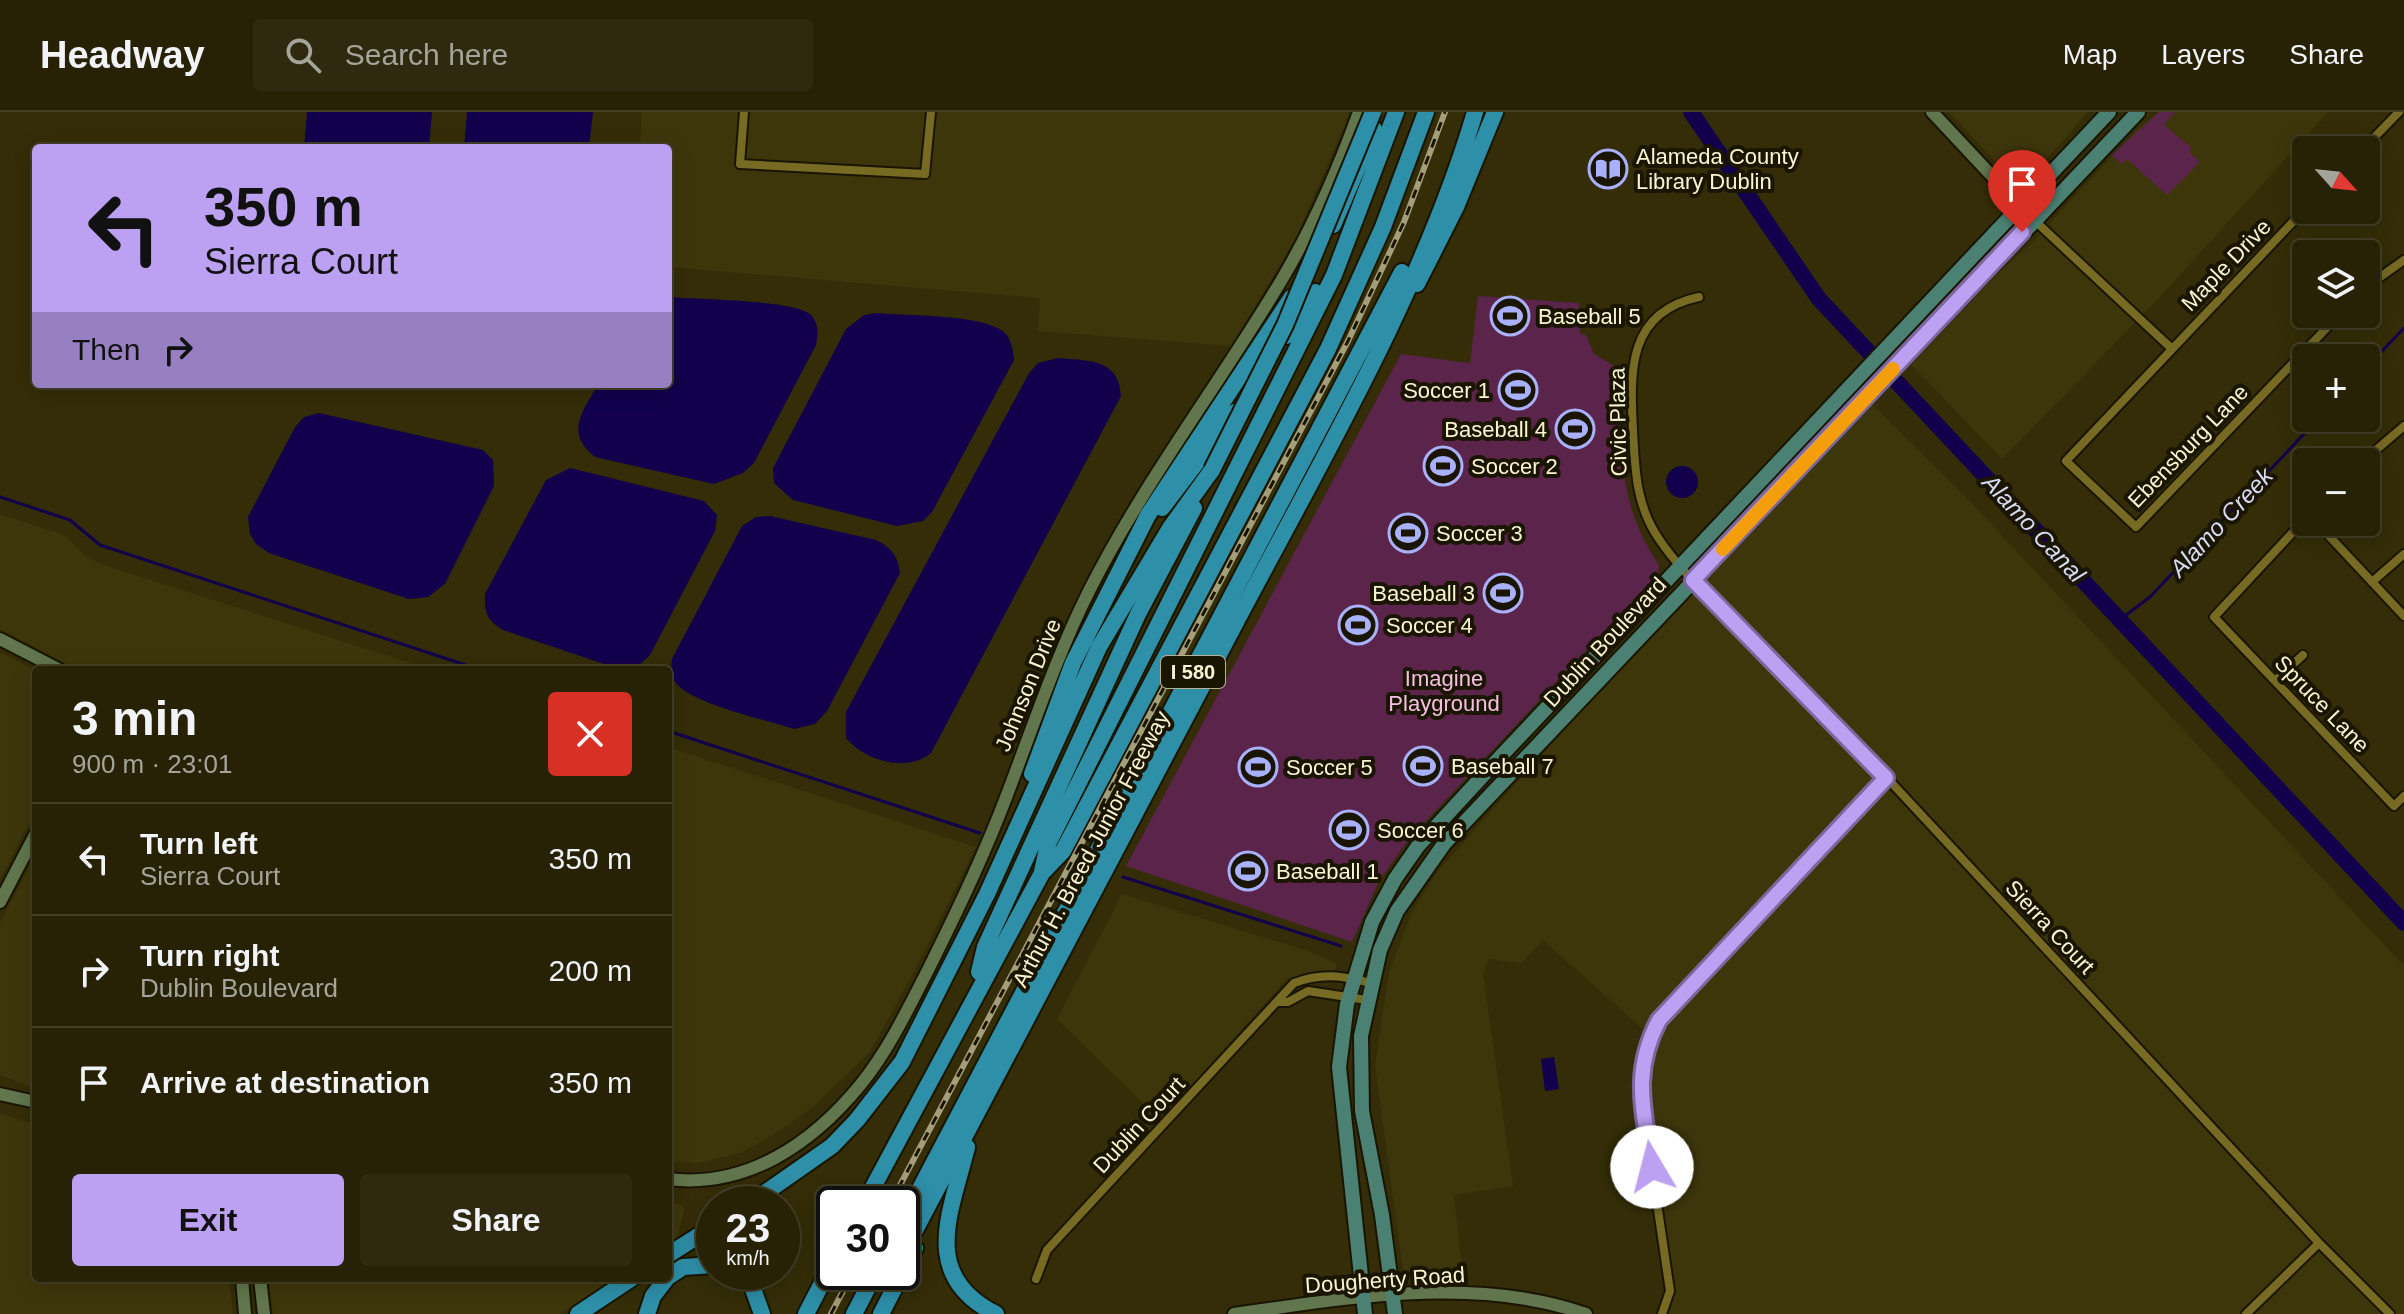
<!DOCTYPE html>
<meta charset="utf-8">
<style>
:root{--surface:#272205;--page:#2f2a0f;--text:#f1f3f6;--muted:#a4a49a;--line:#433f27;--accent:#bca0f2}
body{margin:0;font-family:Helvetica,sans-serif;background:var(--page);color:var(--text);height:100vh;display:flex;flex-direction:column;font-size:30px;white-space:nowrap}
*{box-sizing:border-box;margin:0}
p{font-size:26px;color:var(--muted)}
.icon{flex:none;width:44px;height:44px;fill:none;stroke:currentColor;stroke-width:2;stroke-linecap:round;stroke-linejoin:round}
.map{position:relative;flex:1;overflow:hidden}
.drawer{position:absolute;left:32px;top:554px;width:640px;height:616px;display:flex;flex-direction:column;background:var(--surface);border-radius:8px;box-shadow:0 4px 20px #0003,0 0 0 2px var(--line)}
.drawer>*{flex:none}
.banner{position:absolute;left:32px;top:32px;width:640px;height:244px;border-radius:8px;box-shadow:0 4px 20px #0003,0 0 0 2px var(--line);background:#bca0f2;color:#111;overflow:hidden}
.needle{width:52px;rotate:117deg}
.fabs{position:absolute;left:2292px;top:24px;display:grid;gap:16px}
.fabs a{display:grid;place-items:center;width:88px;height:88px;border-radius:8px;background:var(--surface);box-shadow:0 4px 20px #0003,0 0 0 2px var(--line);font-size:40px}
.speed{position:absolute;left:696px;top:1074px;display:flex;gap:16px;font-size:40px;font-weight:700;text-align:center}
.speed>*{display:grid;place-content:center;width:104px;height:104px;border-radius:50%;background:var(--surface);box-shadow:0 4px 20px #0003,0 0 0 2px var(--line);line-height:1}
.speed small{font-size:20px;font-weight:400}
.speed .limit{border:4px solid #111;border-radius:12px;background:#fff;color:#111}
.pin{position:absolute;display:grid;place-items:center;width:68px;height:68px;color:#fff;margin:-82px -34px;border-radius:50% 50% 50% 0;rotate:-45deg;box-shadow:0 0 8px #0007}
.pin .icon{rotate:45deg}
.me{position:absolute;width:88px;margin:-44px;rotate:352deg;stroke-linejoin:round;filter:drop-shadow(0 0 6px #0008)}
.turn{display:flex;align-items:center;gap:28px;height:168px;padding:0 40px;font-size:36px}
.turn .icon{width:104px;height:104px;stroke-width:2.5}
.turn b{display:block;font-size:56px;line-height:68px}
.then{display:flex;align-items:center;height:76px;padding:0 40px;background:#0003;gap:16px;font-size:30px}
.round{display:grid;place-items:center;flex:none;width:84px;height:84px;border-radius:8px;background:var(--page)}
.head{display:flex;align-items:center;justify-content:space-between;height:136px;padding:0 40px}
h1{font-size:48px;font-weight:800;line-height:60px}
.action{display:flex;gap:16px;margin-top:auto;padding:16px 40px}
.action a{flex:1;height:92px;border-radius:8px;background:var(--accent);color:#111;font-size:32px;font-weight:800;line-height:92px;text-align:center}
.action a+a{background:var(--page);color:var(--text)}
ul{padding:0;list-style:none}
li{display:flex;align-items:center;gap:24px;height:112px;padding:0 40px;border-top:2px solid var(--line)}
li div{flex:1}
li b{display:block;font-size:30px}
li em{font-style:normal}
header{display:flex;align-items:center;gap:48px;box-sizing:border-box;height:112px;padding:0 40px;background:var(--surface);border-bottom:2px solid var(--line)}
header strong{font-size:38px}
nav{display:flex;gap:44px;margin-inline-start:auto;font-size:28px}
.search{width:560px;height:72px;background:var(--page);display:flex;align-items:center;gap:20px;box-sizing:border-box;padding:0 28px;border-radius:8px;color:var(--muted);font-size:30px}
.map>svg:first-child{display:block}
</style>
<header>
<strong>Headway</strong>
<div class="search"><svg class="icon" aria-label="search" viewBox="0 0 24 24"><circle cx="10" cy="10" r="6"/><path d="M15 15l6 6"/></svg>Search here</div>
<nav><a>Map</a><a>Layers</a><a>Share</a></nav>
</header>
<div class="map">
<svg width="2404" height="1202" viewBox="0 0 2404 1202">
<rect width="100%" height="100%" fill="#342d07"/>
<path fill="#3e360b" d="M642,0H1350L1296,126L1231,234L1038,219L1040,186L668,155V36H640Z
M1949,0H2088L2032,64L2018,68L2009,64Z
M2159,0H2328L2160,185L2002,347L1904,245L2030,133L2138,16Z
M1863,289L1875,295L1964,383L2404,854V1202H1662L1670,1178L1640,976L1651,924L1543,828L1521,851L1489,847L1483,862L1513,1074L1454,1083L1465,1181L1403,1159L1375,954L1389,860L1412,800L1438,759L1558,625L1632,533Z
M0,402L64,423L86,444L101,452L432,558H78L0,517Z
M0,540L36,559V699L0,767Z
M668,635L976,735L913,862L869,941L814,994L777,1021L740,1041L698,1051L668,1049Z
M36,742V977L0,963V811Z
M1122,782L1308,839L1337,852L1334,859L1288,866L1160,1008L1057,907Z
M0,1001L36,1013V1166H229L233,1202H0Z
M668,1089L683,1094L684,1099L677,1127L668,1133Z
M269,1166H615L560,1202H273Z"/>
<path fill="#5a244b" d="M2159,0H2175L2164,13L2192,36L2189,40L2200,50L2167,83L2127,47L2122,52L2112,43Z
M1478,184L1579,191L1580,222L1586,223L1594,242L1618,256C1622,331 1615,388 1659,453L1658,462L1409,727L1379,769L1352,830L1126,754L1401,242L1470,251Z"/>
<path fill="#12004c" d="M307,0H432L429,36H304Z
M467,0H593L589,36H464Z
M668,185C695,187 795,188 811,203C819,212 818,222 816,233L754,351L743,361L714,372L595,345C564,320 583,300 598,272H668Z
M876,201C906,204 982,202 1004,220C1012,228 1013,238 1014,248L932,400L923,409L897,414L793,388L774,371L773,356L846,217L864,203Z
M1058,246C1088,249 1119,246 1121,284L931,641C907,661 865,649 846,626V600L1029,261L1038,251Z
M319,301L483,338L493,348L494,374L445,472L428,485L409,487L269,441L256,432L250,422L248,405L295,315L304,305Z
M1666 370a16 16 0 1 1 32 0a16 16 0 1 1-32 0Z
M570,356L704,389L717,403L715,419L650,543L637,555L622,558L503,518C487,508 484,500 485,482L546,368Z
M770,404L876,428C892,436 898,444 900,461L827,599L815,612L794,617C767,608 692,592 676,571C670,564 671,556 672,547L742,414L756,405Z
M1554,945L1559,977L1545,979L1541,947Z"/>
<g fill="none" stroke-linecap="round" stroke-linejoin="round">
<path stroke="#12004c" stroke-width="3" d="M2366,256L2404,216
M0,385L70,408L100,433L481,558
M2118,509L2150,485L2319,306
M668,619L980,721
M1123,765L1341,834"/>
<path stroke="#12004c" stroke-width="16" d="M1691,0L1819,187L2404,811"/>
<g stroke="#191502" stroke-width="12">
<path id="street" d="M744,0L740,52L925,62L931,0
M2362,38L2399,0
M2306,96L2066,349L2136,415L2340,202
M2034,108L2171,236
M2366,175L2404,148
M1699,185C1627,200 1630,260 1633,319C1635,357 1636,394 1659,427C1681,460 1712,487 1739,515C1789,566 1839,616 1888,667C2033,821 2176,976 2319,1131L2390,1202
M2362,350L2404,314
M2306,406L2214,505L2394,694L2404,684
M2316,410L2404,504
M2372,470L2404,442
M2275,569L2303,543
M1279,890H1288L1308,879L1367,888
M1036,1167L1047,1138L1294,871C1322,860 1343,864 1371,871
M1662,1202L1670,1179L1640,976C1642,939 1655,914 1678,885L1886,666
M2246,1202L2319,1131"/>
</g>
<g stroke="#191502" stroke-width="16">
<path id="secondary" d="M1932,0L2033,108
M0,527L60,558
M0,790L36,721
M0,982L36,990
M668,1067C747,1077 813,1031 861,972C889,937 908,897 928,858C956,802 983,746 1005,688C1032,618 1055,547 1089,479C1144,370 1219,273 1281,169C1313,115 1338,58 1359,0
M242,1166L245,1202
M260,1166L264,1202
M1234,1202C1348,1186 1474,1163 1586,1202"/>
</g>
<g stroke="#191502" stroke-width="18">
<path id="primary" d="M1365,1202L1339,955L1347,892L1372,810L1395,767L1418,734L1502,643L2109,0
M1395,1202L1382,1103L1362,999L1361,924L1380,838L1397,799L1444,732L2138,0"/>
</g>
<g stroke="#191502" stroke-width="20">
<path id="highway" d="M1333,113L1374,17
M1417,172L1456,95L1495,0
M1286,224L1315,180
M1162,396L1235,300
M1032,662L1073,551L1148,403L1292,185
M1042,760L1048,732L1334,163L1396,0
M979,860L985,835L1138,502L1194,396
M967,1035C952,1098 918,1163 996,1202
M749,1092L832,1034L857,1008L902,950L987,782L1099,535L1170,416L1212,358
M864,1092L1042,761L1063,739L1328,237L1383,115L1426,0
M902,1111L1402,160
M668,1143L714,1114
M902,1143C1016,927 1130,711 1244,495C1327,339 1425,170 1475,0
M736,1160L752,1174L762,1202
M668,1165L683,1155L714,1153
M578,1202L632,1166
M647,1202L653,1184L667,1166
M806,1202L834,1148
M854,1202L876,1160
M881,1202L915,1136"/>
</g>
<use href="#street" stroke="#776b24" stroke-width="8"/>
<use href="#secondary" stroke="#61764c" stroke-width="12"/>
<use href="#primary" stroke="#4b8173" stroke-width="14"/>
<use href="#highway" stroke="#2e8fa8" stroke-width="16"/>
<g stroke="#a49e7a" stroke-width="6">
<path id="rail" d="M890,1092L1348,229L1404,110L1445,0
M831,1202L853,1160"/>
</g>
<use href="#rail" stroke="#1a1500" stroke-width="3" stroke-dasharray="9" stroke-linecap="butt"/>
<g stroke="#191502" stroke-width="20" stroke-linecap="butt">
<path id="highway-bridge" d="M1212,358L1285,213L1373,0"/>
</g>
<use href="#highway-bridge" stroke="#2e8fa8" stroke-width="16"/>
</g>
<g fill="none" stroke-linecap="round" stroke-linejoin="round">
<g stroke="#7a689d" stroke-width="20">
<path id="route" d="M1652,1055C1644,999 1631,961 1659,908L1886,666L1693,468L2022,120"/>
</g>
<use href="#route" stroke="#bca0f2" stroke-width="14"/>
<path stroke="#f59e0b" stroke-width="14" d="M1723,437L1893,257"/>
</g>
<defs>
<g id="library-ring" transform="scale(2)"><circle r="9.5" fill="#1a1500" stroke="#a9b0fc" stroke-width="1.5"/><path d="M-6-4Q-3-5.5-.7-3.5V5Q-3 3-6 4ZM6-4Q3-5.5 .7-3.5V5Q3 3 6 4Z" fill="#a9b0fc"/></g>
<g id="stadium-ring" transform="scale(2)"><circle r="9.5" fill="#1a1500" stroke="#a9b0fc" stroke-width="1.5"/><path d="M0-5a6.5 5 0 1 0 0 10a6.5 5 0 1 0 0-10ZM-3.5-1.8h7v3.6h-7Z" fill="#a9b0fc"/></g>
</defs>
<g fill-rule="evenodd">
<use href="#library-ring" x="1608" y="57"/>
<use href="#stadium-ring" x="1510" y="204"/>
<use href="#stadium-ring" x="1518" y="278"/>
<use href="#stadium-ring" x="1575" y="317"/>
<use href="#stadium-ring" x="1443" y="354"/>
<use href="#stadium-ring" x="1408" y="421"/>
<use href="#stadium-ring" x="1503" y="481"/>
<use href="#stadium-ring" x="1358" y="513"/>
<use href="#stadium-ring" x="1423" y="654"/>
<use href="#stadium-ring" x="1258" y="655"/>
<use href="#stadium-ring" x="1349" y="718"/>
<use href="#stadium-ring" x="1248" y="759"/>
</g>
<g text-anchor="middle" dominant-baseline="central" stroke-width="8" stroke-linejoin="round" paint-order="stroke">
<rect fill="#1a1500" stroke="#b7b193" stroke-width="2" x="1161" y="544" width="64" height="32" rx="6"/>
<g font-size="20" font-weight="bold" fill="#faf4d2">
<text x="1193" y="560">I 580</text>
</g>
<g font-size="22" fill="#faf4d2" stroke="#1a1500" text-anchor="start">
<text x="1636" y="44">Alameda County<tspan x="1636" dy="25">Library Dublin</tspan></text>
<text x="1538" y="204">Baseball 5</text>
<text x="1490" y="278" text-anchor="end">Soccer 1</text>
<text x="1547" y="317" text-anchor="end">Baseball 4</text>
<text x="1471" y="354">Soccer 2</text>
<text x="1436" y="421">Soccer 3</text>
<text x="1475" y="481" text-anchor="end">Baseball 3</text>
<text x="1386" y="513">Soccer 4</text>
<text x="1451" y="654">Baseball 7</text>
<text x="1286" y="655">Soccer 5</text>
<text x="1377" y="718">Soccer 6</text>
<text x="1276" y="759">Baseball 1</text>
</g>
<g font-size="22" fill="#faf4d2" stroke="#1a1500">
<text transform="translate(2226 153) rotate(-46)">Maple Drive</text>
<text transform="translate(1618 310) rotate(-91)">Civic Plaza</text>
<text transform="translate(2188 334) rotate(-46)">Ebensburg Lane</text>
<text transform="translate(1605 530) rotate(-47)">Dublin Boulevard</text>
<text transform="translate(1028 573) rotate(-68)">Johnson Drive</text>
<text transform="translate(2322 592) rotate(46)">Spruce Lane</text>
<text transform="translate(1091 737) rotate(-62)">Arthur H. Breed Junior Freeway</text>
<text transform="translate(2050 815) rotate(47)">Sierra Court</text>
<text transform="translate(1139 1013) rotate(-47)">Dublin Court</text>
<text transform="translate(1385 1168) rotate(-4)">Dougherty Road</text>
</g>
<g font-size="22" fill="#f4c0e2" stroke="#1a1500">
<text x="1444" y="566">Imagine<tspan x="1444" dy="25">Playground</tspan></text>
</g>
<g font-size="24" font-style="italic" fill="#d7dbf6" stroke="#1a1500">
<text transform="translate(2221 410) rotate(-47)">Alamo Creek</text>
<text transform="translate(2034 416) rotate(47)">Alamo Canal</text>
</g>
</g>
</svg>
<div class="fabs">
<a><svg class="needle" viewBox="-14 -14 28 28"><path d="M0-13l5 13h-10z" fill="#e53935"/><path d="M0 13l5-13h-10z" fill="#a4a49a"/></svg></a>
<a><svg class="icon" aria-label="layers" viewBox="0 0 24 24"><path d="M12 4l9 5-9 5-9-5zM3 14l9 5 9-5"/></svg></a>
<a>+</a>
<a>−</a>
</div>
<div class="speed"><div>23<small>km/h</small></div><div class="limit">30</div></div>
<div class="pin" style="left:2022px;top:120px;background:#d93025"><svg class="icon" aria-label="arrive" viewBox="0 0 24 24"><path d="M6 21V4h12l-3 4 3 4H6"/></svg></div>
<svg class="me" style="left:1652px;top:1055px" viewBox="-20 -20 40 40"><circle r="19" fill="#fff"/><path d="M0-13L10 11 0 6-10 11z" fill="#bca0f2"/></svg>
<div class="banner">
<div class="turn"><svg class="icon" aria-label="left" viewBox="0 0 24 24"><path d="M17 20v-9H6M10 6l-5 5 5 5"/></svg><div><b>350 m</b>Sierra Court</div></div>
<div class="then">Then<svg class="icon" aria-label="right" viewBox="0 0 24 24"><path d="M7 20v-9h11M14 6l5 5-5 5"/></svg></div>
</div>
<section class="drawer">
<div class="head"><div><h1>3 min</h1><p>900 m · 23:01</p></div><a class="round" style="background:#d93025;color:#fff"><svg class="icon" aria-label="close" viewBox="0 0 24 24"><path d="M6 6l12 12M18 6L6 18"/></svg></a></div>
<ul>
<li><svg class="icon" aria-label="left" viewBox="0 0 24 24"><path d="M17 20v-9H6M10 6l-5 5 5 5"/></svg><div><b>Turn left</b><p>Sierra Court</p></div><em>350 m</em></li>
<li><svg class="icon" aria-label="right" viewBox="0 0 24 24"><path d="M7 20v-9h11M14 6l5 5-5 5"/></svg><div><b>Turn right</b><p>Dublin Boulevard</p></div><em>200 m</em></li>
<li><svg class="icon" aria-label="arrive" viewBox="0 0 24 24"><path d="M6 21V4h12l-3 4 3 4H6"/></svg><div><b>Arrive at destination</b></div><em>350 m</em></li>
</ul>
<div class="action"><a>Exit</a><a>Share</a></div>
</section>
</div>
